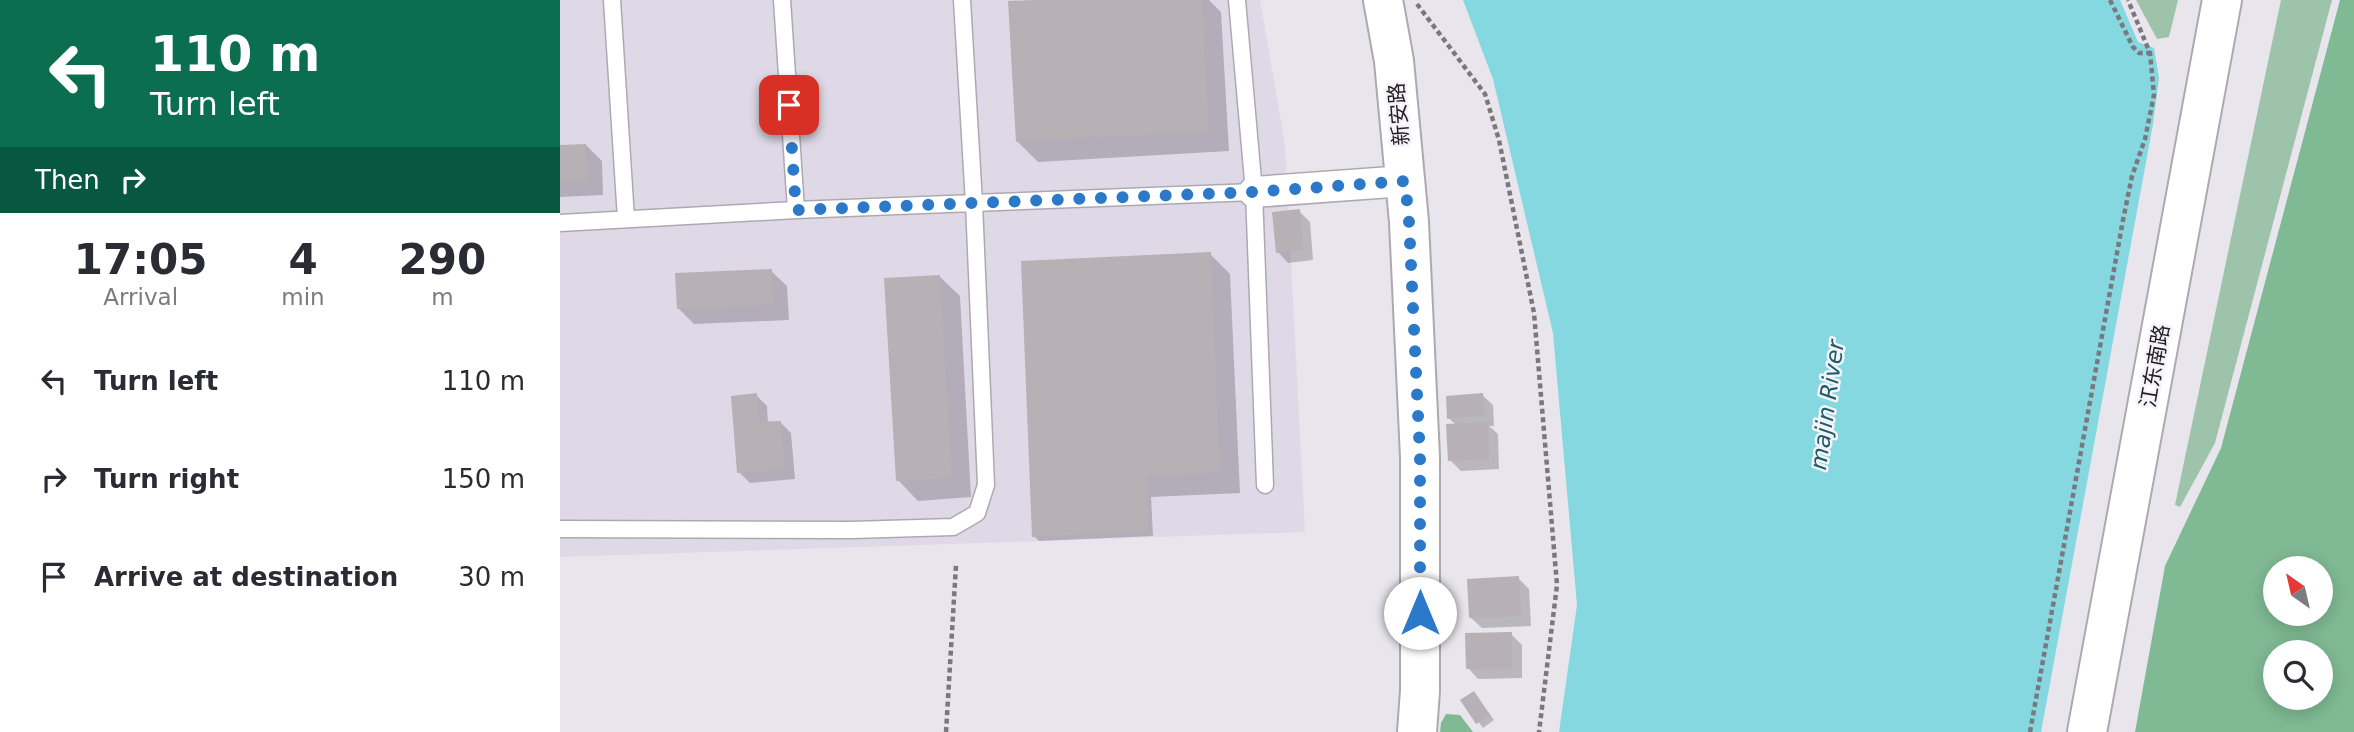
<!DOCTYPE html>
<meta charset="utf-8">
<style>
:root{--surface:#fff;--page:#f2f2f3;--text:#2b2b33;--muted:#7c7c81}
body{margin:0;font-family:"DejaVu Sans","Noto Sans SC",sans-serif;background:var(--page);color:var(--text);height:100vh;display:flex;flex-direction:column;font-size:26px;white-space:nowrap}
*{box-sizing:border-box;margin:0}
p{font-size:23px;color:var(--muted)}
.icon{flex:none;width:38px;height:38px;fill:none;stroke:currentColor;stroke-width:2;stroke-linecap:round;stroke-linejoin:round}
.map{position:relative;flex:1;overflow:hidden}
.panel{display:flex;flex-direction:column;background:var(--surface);width:560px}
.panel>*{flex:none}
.top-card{background:#0b6e4f;color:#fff;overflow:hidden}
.needle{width:46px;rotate:326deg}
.tools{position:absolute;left:1703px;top:556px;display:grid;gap:14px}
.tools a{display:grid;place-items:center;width:70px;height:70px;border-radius:50%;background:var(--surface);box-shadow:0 4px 18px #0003;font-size:35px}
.pin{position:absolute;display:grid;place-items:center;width:60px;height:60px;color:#fff;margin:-30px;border-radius:14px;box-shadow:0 4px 10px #0006}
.me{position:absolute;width:77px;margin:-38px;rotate:0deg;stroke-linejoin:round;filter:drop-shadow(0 0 5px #0008)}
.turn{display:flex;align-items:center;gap:24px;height:147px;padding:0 35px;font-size:32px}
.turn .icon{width:91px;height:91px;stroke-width:2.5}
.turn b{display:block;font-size:49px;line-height:60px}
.then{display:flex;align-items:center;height:66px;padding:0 35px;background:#0003;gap:14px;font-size:26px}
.eta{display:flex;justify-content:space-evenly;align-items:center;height:119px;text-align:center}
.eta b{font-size:42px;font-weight:600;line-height:49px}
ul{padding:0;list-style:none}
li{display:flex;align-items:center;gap:21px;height:98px;padding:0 35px}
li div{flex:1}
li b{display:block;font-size:26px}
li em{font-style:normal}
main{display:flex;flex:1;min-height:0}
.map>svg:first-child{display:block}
</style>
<main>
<section class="panel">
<div class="top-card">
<div class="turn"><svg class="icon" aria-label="left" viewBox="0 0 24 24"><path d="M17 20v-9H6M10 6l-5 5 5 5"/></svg><div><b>110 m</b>Turn left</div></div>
<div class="then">Then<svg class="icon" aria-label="right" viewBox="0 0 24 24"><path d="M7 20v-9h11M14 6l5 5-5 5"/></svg></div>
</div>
<div class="eta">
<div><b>17:05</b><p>Arrival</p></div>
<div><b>4</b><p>min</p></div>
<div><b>290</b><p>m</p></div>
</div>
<ul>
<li><svg class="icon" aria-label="left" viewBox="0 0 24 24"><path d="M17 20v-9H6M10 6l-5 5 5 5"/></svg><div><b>Turn left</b></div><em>110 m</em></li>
<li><svg class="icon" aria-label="right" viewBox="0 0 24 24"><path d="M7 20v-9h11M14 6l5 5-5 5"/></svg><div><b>Turn right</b></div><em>150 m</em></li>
<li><svg class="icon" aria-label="arrive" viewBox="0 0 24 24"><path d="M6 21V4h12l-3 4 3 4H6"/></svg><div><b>Arrive at destination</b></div><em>30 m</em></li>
</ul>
</section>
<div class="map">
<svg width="1794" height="732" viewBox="0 0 1794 732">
<rect width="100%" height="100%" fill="#e8e5ec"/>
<path fill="#dfd9e7" d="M0,0H700L725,145L745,532L0,557Z"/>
<path fill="#9dc4aa" d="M1576,0H1618L1609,37L1597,39Z
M1721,0H1772L1655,443L1620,507L1615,505Z"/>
<path fill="#80ba94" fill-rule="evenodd" d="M1780,0H1794V732H1575L1605,566L1661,448ZM1715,569H1760V614H1715ZM1715,653H1760V698H1715Z
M886,714L900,715L913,732H880L881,723Z"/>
<path fill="#85d7e0" d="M903,0H1560L1578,42L1594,48L1599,78L1593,124L1481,732H999L1017,605L993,333L933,79Z"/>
<path fill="#0003" d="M502,0H649L661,12L669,151L478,162L458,142Z
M26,145L42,161L43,195L0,197V147Z
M739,211L750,222L753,260L728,263L718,252Z
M650,254L670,274L680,493L591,497L593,536L479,541L474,536Z
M211,271L227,286L229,320L134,324L118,308Z
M379,276L400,296L411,497L358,501L338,480Z
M196,395L207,406L208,423L220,422L231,433L235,479L190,483L179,472Z
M922,395L933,405L934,426H929L938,434L939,469L901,471L890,460L896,425L889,418Z
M958,578L969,589L971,626L922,628L911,618Z
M951,634L962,645V678L918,679L908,668Z
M918,698L934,720L923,728L902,700Z"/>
<path fill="#b7b0b4" d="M473,0H642L649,131L456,142L448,1Z
M26,144L28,180L0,181V145Z
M740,209L743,250L716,253L712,212Z
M651,252L660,473L587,477L589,531L472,537L461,261Z
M212,269L214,305L117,309L115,273Z
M380,275L392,478L336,481L324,278Z
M197,393L199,422L221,421L225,469L177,473L171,396Z
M923,393L925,415L887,419L886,396Z
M928,422L929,459L888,461L886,424Z
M959,576L961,616L909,618L907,579Z
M952,632V668L906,669L905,633Z
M914,691L930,715L916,724L900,700Z"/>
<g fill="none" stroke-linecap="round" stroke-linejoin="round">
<g stroke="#acaab0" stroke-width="19">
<path id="lane" d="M52,0L66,219
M222,0L236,210
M677,0L694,192L705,485
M0,223L236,210L694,192
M0,529L292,530L393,527L417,513L426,485L414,203L402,0"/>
</g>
<g stroke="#acaab0" stroke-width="33">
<path id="street" d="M694,192L845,181"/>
</g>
<g stroke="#acaab0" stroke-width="42">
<path id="secondary" d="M823,0L834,61L849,222L860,457V691L857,732
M1527,732L1662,0"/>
</g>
<path stroke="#7a787d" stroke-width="4.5" stroke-dasharray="5 3.5" stroke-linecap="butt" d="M1550,0L1573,47L1579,53H1590
M857,4L925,94L939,140L974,313L997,585L979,732
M386,732L396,565
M1470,732L1563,220L1572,176L1585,139L1594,95L1590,53L1568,0"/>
<use href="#lane" stroke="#fff" stroke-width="16"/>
<use href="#street" stroke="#fff" stroke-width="30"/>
<use href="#secondary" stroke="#fff" stroke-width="38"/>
</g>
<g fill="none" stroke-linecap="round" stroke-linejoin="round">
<path stroke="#2c79c9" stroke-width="12" stroke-dasharray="0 21.6" d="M229,105L236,210L694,192L845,181L849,222L860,457V613"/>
</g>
<g text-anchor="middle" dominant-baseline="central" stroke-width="5" stroke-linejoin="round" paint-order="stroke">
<g font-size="21" fill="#1f1e21" stroke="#f5f2f9">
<text transform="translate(839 114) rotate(-95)">新安路</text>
<text transform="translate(1595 366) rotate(-80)">江东南路</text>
</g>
<g font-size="23" font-style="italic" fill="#1a5e65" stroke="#f5f2f9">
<text transform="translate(1267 405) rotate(-82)">majin River</text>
</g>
</g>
</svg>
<div class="tools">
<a><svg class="needle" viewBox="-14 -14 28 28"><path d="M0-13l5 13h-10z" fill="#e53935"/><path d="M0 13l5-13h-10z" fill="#7c7c81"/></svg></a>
<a><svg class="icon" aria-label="search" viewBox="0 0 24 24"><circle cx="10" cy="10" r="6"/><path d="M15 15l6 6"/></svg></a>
</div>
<div class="pin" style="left:229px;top:105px;background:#d93025"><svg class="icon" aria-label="arrive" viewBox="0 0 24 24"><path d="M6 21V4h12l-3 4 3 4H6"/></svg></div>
<svg class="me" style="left:860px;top:613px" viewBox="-20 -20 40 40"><circle r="19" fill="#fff"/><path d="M0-13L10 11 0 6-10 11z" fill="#2c79c9"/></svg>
</div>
</main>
